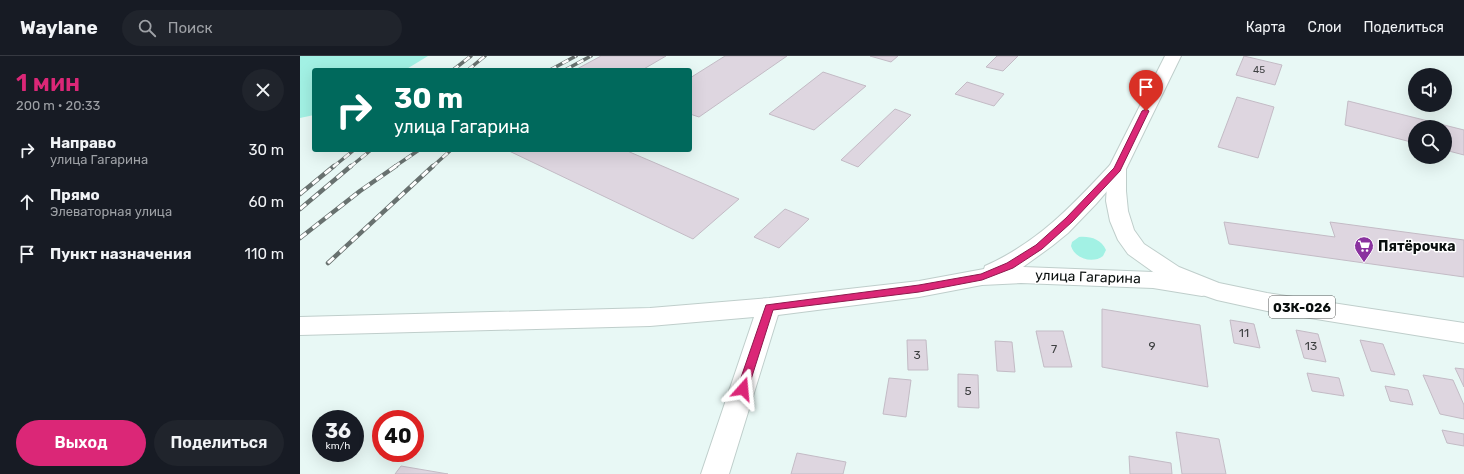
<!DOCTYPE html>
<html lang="ru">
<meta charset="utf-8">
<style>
:root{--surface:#171b24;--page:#20242c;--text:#f1f3f6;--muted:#9ea1a6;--line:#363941;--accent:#db2777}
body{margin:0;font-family:Rubik,sans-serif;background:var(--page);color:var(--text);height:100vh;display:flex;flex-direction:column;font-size:15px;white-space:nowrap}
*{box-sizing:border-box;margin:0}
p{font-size:13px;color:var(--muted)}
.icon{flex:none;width:22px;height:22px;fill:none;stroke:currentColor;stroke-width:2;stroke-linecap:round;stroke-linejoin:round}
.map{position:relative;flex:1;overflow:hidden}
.drawer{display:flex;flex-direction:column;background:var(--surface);width:300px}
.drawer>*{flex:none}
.banner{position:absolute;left:12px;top:12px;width:380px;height:84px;border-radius:4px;box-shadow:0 4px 16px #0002;background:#00695c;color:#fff;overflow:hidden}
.fabs{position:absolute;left:1108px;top:12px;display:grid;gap:8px}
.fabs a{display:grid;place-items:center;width:44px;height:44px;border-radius:50%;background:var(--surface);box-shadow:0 4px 16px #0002;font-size:20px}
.speed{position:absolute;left:12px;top:354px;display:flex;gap:8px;font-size:20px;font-weight:700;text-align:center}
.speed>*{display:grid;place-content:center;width:52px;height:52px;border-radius:50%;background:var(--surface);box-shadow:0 4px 16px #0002;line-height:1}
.speed small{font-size:10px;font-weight:400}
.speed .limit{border:6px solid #d22;background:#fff;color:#111}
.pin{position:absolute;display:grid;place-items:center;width:34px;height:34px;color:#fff;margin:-41px -17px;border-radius:50% 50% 50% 0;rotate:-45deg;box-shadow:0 0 4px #0007}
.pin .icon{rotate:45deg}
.me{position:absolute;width:44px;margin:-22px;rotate:18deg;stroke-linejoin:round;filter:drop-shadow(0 0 3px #0008)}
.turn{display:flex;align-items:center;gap:14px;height:84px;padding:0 16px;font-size:18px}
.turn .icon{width:52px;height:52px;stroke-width:2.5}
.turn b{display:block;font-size:28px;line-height:34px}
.round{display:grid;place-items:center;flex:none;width:42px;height:42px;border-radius:21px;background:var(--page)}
.head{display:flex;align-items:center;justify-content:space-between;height:68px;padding:0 16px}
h1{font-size:24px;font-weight:600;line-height:30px;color:var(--accent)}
.primary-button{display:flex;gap:8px;margin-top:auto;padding:8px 16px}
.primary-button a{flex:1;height:46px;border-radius:24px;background:var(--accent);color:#fff;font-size:16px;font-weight:600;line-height:46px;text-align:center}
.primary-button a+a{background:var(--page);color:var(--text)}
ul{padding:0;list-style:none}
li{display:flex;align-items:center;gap:12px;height:52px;padding:0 16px}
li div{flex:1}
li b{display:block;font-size:15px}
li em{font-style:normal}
header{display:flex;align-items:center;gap:24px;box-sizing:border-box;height:56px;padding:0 20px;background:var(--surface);border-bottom:1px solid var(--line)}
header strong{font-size:19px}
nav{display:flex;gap:22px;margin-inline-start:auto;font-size:14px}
.search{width:280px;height:36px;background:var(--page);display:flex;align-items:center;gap:10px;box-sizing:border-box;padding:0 14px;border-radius:22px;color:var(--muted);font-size:15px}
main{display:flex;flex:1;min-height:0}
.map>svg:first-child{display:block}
</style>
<header>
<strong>Waylane</strong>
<div class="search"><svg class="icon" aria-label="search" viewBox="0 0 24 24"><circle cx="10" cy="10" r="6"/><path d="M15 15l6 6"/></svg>Поиск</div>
<nav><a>Карта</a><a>Слои</a><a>Поделиться</a></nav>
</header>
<main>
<section class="drawer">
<div class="head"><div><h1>1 мин</h1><p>200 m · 20:33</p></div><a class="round"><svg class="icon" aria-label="close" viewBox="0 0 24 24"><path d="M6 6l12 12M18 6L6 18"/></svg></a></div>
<ul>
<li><svg class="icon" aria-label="right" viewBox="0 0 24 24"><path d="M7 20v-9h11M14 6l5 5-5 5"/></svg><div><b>Направо</b><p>улица Гагарина</p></div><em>30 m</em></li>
<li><svg class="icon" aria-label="ahead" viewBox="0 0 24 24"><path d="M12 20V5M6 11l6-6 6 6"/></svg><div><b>Прямо</b><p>Элеваторная улица</p></div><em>60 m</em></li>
<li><svg class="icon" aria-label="arrive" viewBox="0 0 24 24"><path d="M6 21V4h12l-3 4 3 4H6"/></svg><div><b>Пункт назначения</b></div><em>110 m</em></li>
</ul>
<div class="primary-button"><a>Выход</a><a>Поделиться</a></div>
</section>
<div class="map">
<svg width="1164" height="418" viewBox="0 0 1164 418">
<rect width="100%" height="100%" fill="#e8f8f5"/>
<path fill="#a2f1e4" d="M0,0H128L105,14H14V59L0,62Z
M779,181C790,180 801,183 806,194L803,200C793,208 775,203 771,190L772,186Z"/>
<path fill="#ded6e0" stroke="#c3bbc5" d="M301,0H366L342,14H275Z
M425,0H487L399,61L390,58V22Z
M570,0H598L591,6Z
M697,0H718L703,15L686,11Z
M944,0L982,9L975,29L936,19Z
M523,16L566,30L514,74L469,58Z
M667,26L704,38L694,50L655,38Z
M937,41L974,51L958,102L918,91Z
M1048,45L1164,74V99L1145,94V71H1115V87L1045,69Z
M595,53L611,59L558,111L541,104Z
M207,94H325L439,143L393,183Z
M485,153L509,163L479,192L454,181Z
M924,166L1035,181L1030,166L1164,184V221L929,188Z
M802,253L900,269L908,331L802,311Z
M930,264L954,268L960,292L934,287Z
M996,274L1018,278L1026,306L1004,302Z
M736,275H763L772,311H744Z
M607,284H626L628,314H608Z
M1060,284L1083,288L1095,319L1071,315Z
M695,285L712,286L715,316L697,315Z
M1155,312L1164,313V331Z
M1007,317L1039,322L1044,340L1012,335Z
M658,318L678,319L679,352L658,351Z
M1123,319L1153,324L1164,349V363L1140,358Z
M589,322L611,324L606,361L583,358Z
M1085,330L1108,334L1113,349L1090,345Z
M1142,374L1164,378V390L1147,387Z
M876,376L919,383L926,418H882Z
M497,397L546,406L543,418H491Z
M829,400L871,407L872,418H830Z
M101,410L148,418H95Z"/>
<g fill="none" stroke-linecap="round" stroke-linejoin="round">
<g stroke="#bfcecb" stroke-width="2">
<path id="minor" d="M817,107L824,109L826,113L796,148L768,177L752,190L723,211L853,216L910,226L913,232L910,238L902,240L853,232L721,227L682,229L619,241L478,259L429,418H401L454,261L350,270L0,279V261L350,252L469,242L619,225L684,213L685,210C737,187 772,150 810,109Z"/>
</g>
<g stroke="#bfcecb" stroke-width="2">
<path id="major" d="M865,0H881L826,113V135L828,155L834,174L844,188L879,211L919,227L967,237L1164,267V287L967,255L917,244L885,233L863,223L828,198L818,184L810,165L806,145L808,113Z"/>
</g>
<use href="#minor" fill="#fff" fill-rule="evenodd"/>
<use href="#major" fill="#fff" fill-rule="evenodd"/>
<g stroke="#68716f" stroke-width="3.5">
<path id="rail-far1" d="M153,14L171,0
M168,14L185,0
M250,14L276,0
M265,14L291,0
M33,111L54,94
M50,111L71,94
M94,111L119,94
M132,111L151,94"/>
</g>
<g stroke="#68716f" stroke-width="4.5">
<path id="rail" d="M0,138L34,110
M0,153L51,110
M0,182L60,135L96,110
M28,207L133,110"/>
</g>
<use href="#rail-far1" stroke="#fff" stroke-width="2.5" stroke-dasharray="7" stroke-linecap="butt"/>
<use href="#rail" stroke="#fff" stroke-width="3" stroke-dasharray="8" stroke-linecap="butt"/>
</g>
<path fill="#db2777" stroke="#8e194d" d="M846,53L849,55L820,115L772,166L742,193L713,212L682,224L619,236L473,254L448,333L446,336L443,338L439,336L437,333L466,249L619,229L681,218L707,207L736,189L766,162L814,112L842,55Z"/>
<defs>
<g id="supermarket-pin" transform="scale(1)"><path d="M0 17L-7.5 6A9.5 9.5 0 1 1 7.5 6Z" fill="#8a329f" stroke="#fff"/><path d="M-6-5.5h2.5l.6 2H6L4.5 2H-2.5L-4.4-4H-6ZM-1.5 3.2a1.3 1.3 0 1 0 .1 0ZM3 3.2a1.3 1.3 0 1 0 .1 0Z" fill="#fff"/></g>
</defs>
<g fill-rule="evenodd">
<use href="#supermarket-pin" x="1064" y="190"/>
</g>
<g text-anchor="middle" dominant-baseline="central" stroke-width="3" stroke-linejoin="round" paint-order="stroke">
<g font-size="10" fill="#3f4142">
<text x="959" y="14">45</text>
</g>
<g font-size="12" fill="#3f4142">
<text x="944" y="277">11</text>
<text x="852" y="290">9</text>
<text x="1011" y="290">13</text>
<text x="754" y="293">7</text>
<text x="617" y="299">3</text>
<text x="668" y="335">5</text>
</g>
<rect fill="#fff" stroke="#545756" stroke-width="1" x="969" y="240" width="66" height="22" rx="3"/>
<g font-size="13" font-weight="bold" fill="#0a0f0e">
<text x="1002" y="251">03К-026</text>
</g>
<g font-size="14" font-weight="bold" fill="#0a0f0e" stroke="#fff" text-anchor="start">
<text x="1078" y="190">Пятёрочка</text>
</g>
<g font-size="14" fill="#0a0f0e" stroke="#fff">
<text transform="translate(788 221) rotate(2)">улица Гагарина</text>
</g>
</g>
</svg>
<div class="fabs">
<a><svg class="icon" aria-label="sound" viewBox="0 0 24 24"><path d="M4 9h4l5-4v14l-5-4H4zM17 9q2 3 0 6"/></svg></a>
<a><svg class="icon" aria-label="search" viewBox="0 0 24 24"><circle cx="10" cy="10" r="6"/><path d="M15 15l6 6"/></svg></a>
</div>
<div class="speed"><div>36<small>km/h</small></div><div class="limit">40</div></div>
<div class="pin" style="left:846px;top:55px;background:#d93025"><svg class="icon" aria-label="arrive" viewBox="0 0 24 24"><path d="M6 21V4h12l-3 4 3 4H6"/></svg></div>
<svg class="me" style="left:443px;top:333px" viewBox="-20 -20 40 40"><path d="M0-17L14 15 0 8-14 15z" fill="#db2777" stroke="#fff" stroke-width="4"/></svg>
<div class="banner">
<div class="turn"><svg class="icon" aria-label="right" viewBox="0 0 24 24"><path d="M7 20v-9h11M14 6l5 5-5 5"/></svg><div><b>30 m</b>улица Гагарина</div></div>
</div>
</div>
</main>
